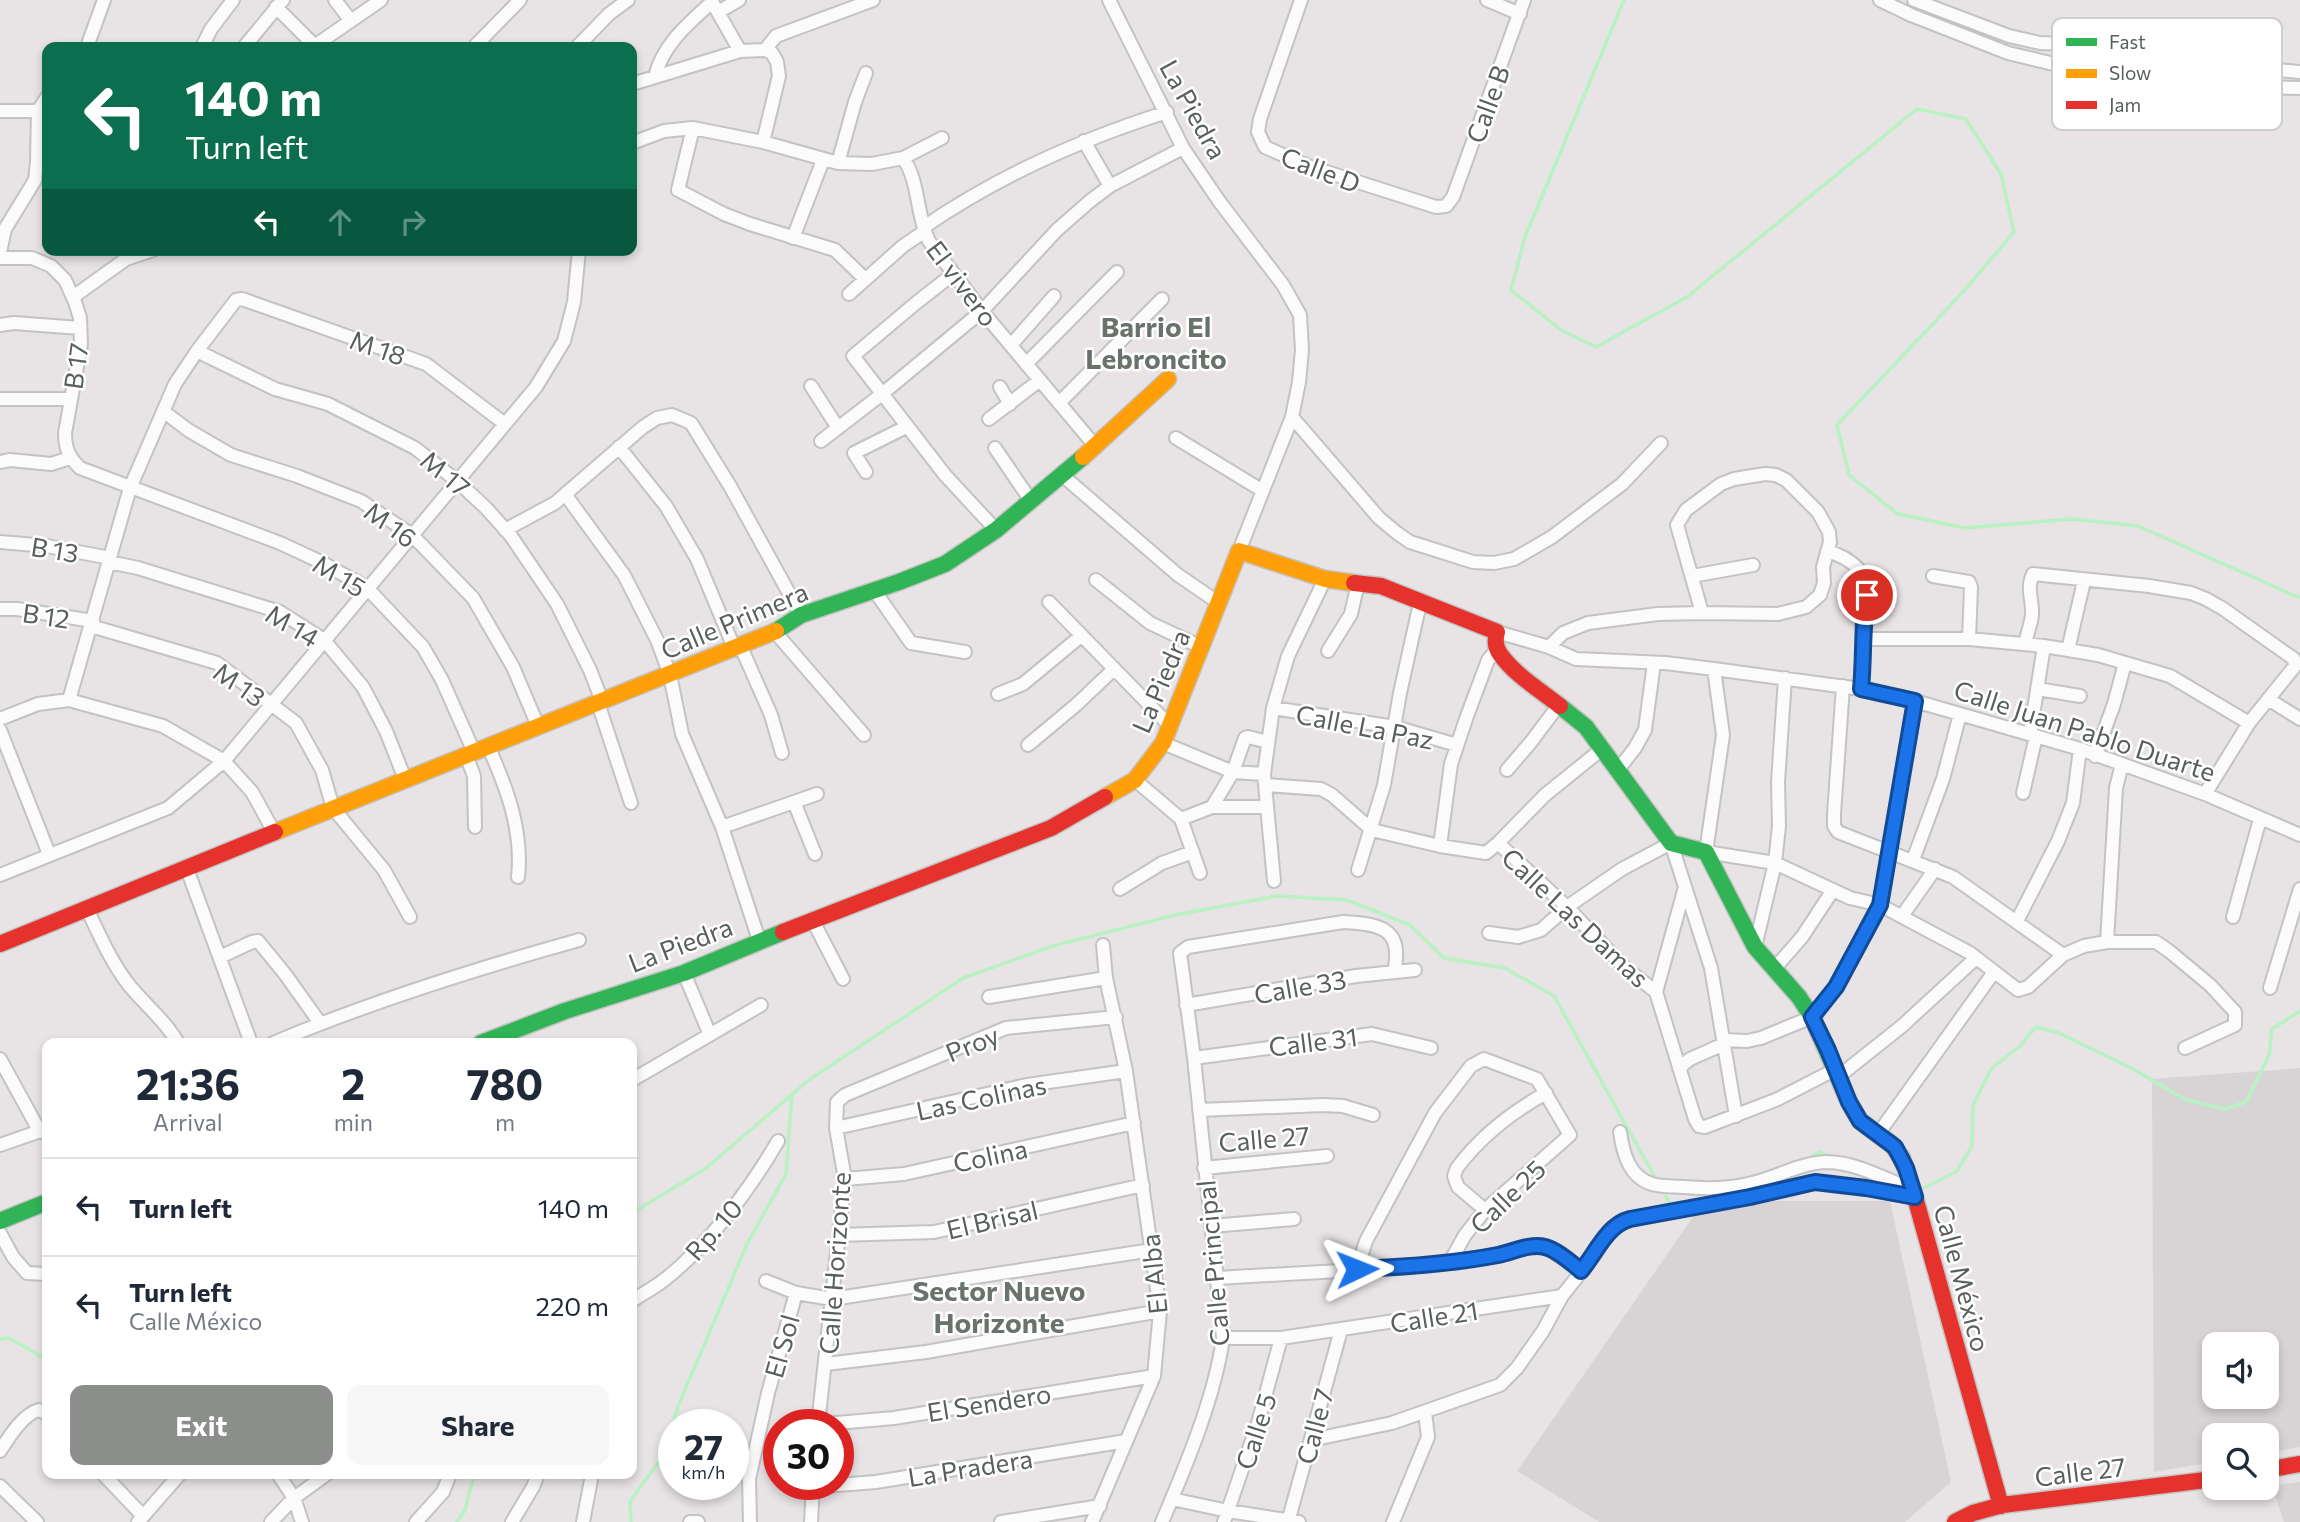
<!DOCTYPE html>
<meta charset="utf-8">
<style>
:root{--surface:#fff;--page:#f6f6f7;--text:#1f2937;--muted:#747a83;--line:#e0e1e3;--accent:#8b8e8b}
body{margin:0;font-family:Commissioner,sans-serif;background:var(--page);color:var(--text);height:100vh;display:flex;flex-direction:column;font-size:26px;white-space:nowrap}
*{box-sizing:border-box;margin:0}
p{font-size:23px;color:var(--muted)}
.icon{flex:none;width:38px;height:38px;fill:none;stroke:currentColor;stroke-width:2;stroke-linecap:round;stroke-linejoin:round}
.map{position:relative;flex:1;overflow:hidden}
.drawer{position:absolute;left:42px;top:1038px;width:595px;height:441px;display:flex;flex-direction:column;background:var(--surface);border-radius:14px;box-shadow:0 4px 10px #0003}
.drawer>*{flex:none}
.hud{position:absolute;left:42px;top:42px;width:595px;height:214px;border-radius:14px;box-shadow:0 4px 10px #0003;background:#0b6e4f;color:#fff;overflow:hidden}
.tools{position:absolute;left:2202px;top:1332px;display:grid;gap:14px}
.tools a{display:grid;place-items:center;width:77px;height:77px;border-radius:14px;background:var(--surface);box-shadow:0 4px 10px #0003;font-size:35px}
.speed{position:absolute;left:658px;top:1409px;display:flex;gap:14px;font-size:35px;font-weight:700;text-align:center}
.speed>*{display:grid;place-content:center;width:91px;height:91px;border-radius:50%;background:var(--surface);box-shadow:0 4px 10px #0003;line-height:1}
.speed small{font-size:18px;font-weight:400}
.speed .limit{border:10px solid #d22;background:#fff;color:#111}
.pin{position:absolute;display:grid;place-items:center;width:60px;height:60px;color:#fff;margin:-30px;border:4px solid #fff;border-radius:50%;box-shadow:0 2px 7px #0007}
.me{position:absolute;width:77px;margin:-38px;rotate:88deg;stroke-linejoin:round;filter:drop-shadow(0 0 5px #0008)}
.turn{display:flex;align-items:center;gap:24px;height:147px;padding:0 28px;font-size:32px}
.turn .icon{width:91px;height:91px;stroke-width:2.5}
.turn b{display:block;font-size:49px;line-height:60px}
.lanes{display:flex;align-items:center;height:66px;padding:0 28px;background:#0003;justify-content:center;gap:35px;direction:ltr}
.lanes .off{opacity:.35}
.eta{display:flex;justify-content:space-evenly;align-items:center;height:119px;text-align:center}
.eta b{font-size:42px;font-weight:700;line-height:49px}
.button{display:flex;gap:14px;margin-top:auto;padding:14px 28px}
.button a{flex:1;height:80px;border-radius:14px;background:var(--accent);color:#fff;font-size:28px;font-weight:700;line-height:80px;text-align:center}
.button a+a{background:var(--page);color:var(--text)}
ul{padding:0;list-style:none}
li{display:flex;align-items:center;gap:21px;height:98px;padding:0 28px;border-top:2px solid var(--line)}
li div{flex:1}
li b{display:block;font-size:26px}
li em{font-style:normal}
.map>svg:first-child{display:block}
</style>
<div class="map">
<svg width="2300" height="1522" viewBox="0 0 2300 1522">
<rect width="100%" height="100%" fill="#e8e3e5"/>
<path fill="#d8d3d5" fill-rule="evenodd" d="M2300,1068V1447L2266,1453V1435H2214V1462L2154,1472L2152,1079ZM2214,1344H2266V1396H2214Z
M1704,1201H1890L1951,1482L1905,1522H1599L1517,1471Z
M2300,1482V1522H2284L2272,1486Z"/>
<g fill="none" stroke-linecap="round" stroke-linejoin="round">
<path stroke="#b8f2c3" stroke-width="3.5" d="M1624,0L1525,237L1511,290L1561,330L1596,347L1687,297L1917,109L1966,119L2001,174L2014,232L1963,292L1837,425L1849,475L1898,514L1965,528L2072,519L2138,526L2300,598
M1807,1159L1820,1152L1831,1157
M1661,1188L1673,1209
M1924,1188L1957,1171L1972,1146L1973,1105L1991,1069L2020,1046L2036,1027L2059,1033L2133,1069L2186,1100L2225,1109L2246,1102L2269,1055L2272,1029L2300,1011
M632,1213L705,1169L809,1080L963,978L1056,945L1175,915L1277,896L1347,900L1410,925L1444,958L1505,968L1554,996L1657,1181
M0,1339L9,1338L47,1360
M457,1522L465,1510L474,1474
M631,1522L630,1501L661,1459L679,1404L747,1244L786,1174L792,1094"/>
<g stroke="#c3c3c3" stroke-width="16">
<path id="street" d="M335,0L351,21
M711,0L740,51
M1109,0L1183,148L1219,201L1283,285L1300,315L1302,350L1299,382L1292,417L1239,551
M1301,0L1260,119L1258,132L1265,147L1308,166L1436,207L1446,206L1453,197L1524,0
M1487,0L1520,14
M1880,0L1911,15L2008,53L2095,74L2158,86L2300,88
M1914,0L2009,36L2040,43L2155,47L2254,68L2300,72
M276,7L315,46
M718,12L739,0
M87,47L104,0
M202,47L211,29L233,0
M244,47L283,0
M313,47L381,0
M474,47L520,0
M577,47L609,14L628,0
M765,50L776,36L873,0
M655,77C662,45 689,23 712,2
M632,84L740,51L765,50L772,53L777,62L779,76L763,142
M0,111H38
M693,128L678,190L724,214L750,224L835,250L865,279
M1084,141L1110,186
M632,143L664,131L693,128L763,142L838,163L872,164L903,158C920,182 916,216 929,241L982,311L1096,447
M903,158L942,138
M838,163L855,102L866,73
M924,227C998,176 1082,139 1167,112
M793,238L823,160
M0,252L5,229L35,180L37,162L38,111L47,97
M0,258H32L51,266L65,280L75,302L80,318L81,344L65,433C65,449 69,457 80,468L280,543L323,563L367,588L423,647L442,680L474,752
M953,274L916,303L853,356L945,475L996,530
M849,294L903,246L925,231
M73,297L126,259L153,250
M0,325L14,323L80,328
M1011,345L1054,296
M197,351L275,389L328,404L415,448L457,481L486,508L511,536L557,604L590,670L602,701
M1026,364L1117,272
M811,386L838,428
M1000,387L1010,404
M0,399H71
M1059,403L1162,299
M163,411L188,430L231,455L297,476L361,501L412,535L473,598L513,667L538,726
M1292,417L1379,518L1397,533L1410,542L1426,547L1473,562L1494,563L1514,559L1552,537L1622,484L1661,443
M989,419L1040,380
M1176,438L1263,491
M821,441L882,394L982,311L1057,230L1090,201L1110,186L1183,148
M619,447L666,506L697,559L735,650
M995,448L1031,501
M0,462L10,460L51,464L70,458
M866,472L854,453L906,427
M1062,475L1178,575L1219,603
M565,494L624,575L657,640L670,675L682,734L722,827L759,940
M505,530L555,503L643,427L657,418L672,415L691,423L730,486L801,615
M0,542L47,546L110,558
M1827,551C1850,558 1868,570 1867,596C1866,607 1862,618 1862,629C1863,649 1863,668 1861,689
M109,562L138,568L280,612L324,640L363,687L386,731L405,779
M1692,576L1753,565
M1933,576L1969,582L1971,587L1969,639
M1096,580L1150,623L1201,647
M874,590L911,643L965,652
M1049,602L1171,727
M0,609H17L93,621
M91,626L217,663L296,723L322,770L333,808L384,870L410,917
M775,632L864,735
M1497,632L1549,647L1576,659L1665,663L1714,669L1861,689L1915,701L2080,749L2205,794L2300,835
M1863,639H1969L2044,646L2098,655L2170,676L2249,723
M2025,644C2027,634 2031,624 2032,615C2033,601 2026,588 2033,574L2149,586L2191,593L2206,599L2222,608L2294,659L2295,666L2249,723L2205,794
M741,647L771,715L782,753
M1549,647L1563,633L1588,623L1658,614L1702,613L1778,614L1806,607L1820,595L1824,583L1823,567L1830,542L1829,532L1818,512L1786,480L1776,475L1765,474L1734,479L1721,484L1686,510L1677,525L1702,613
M2068,650L2084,581
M1328,651L1351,614L1358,583
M1714,669L1723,735L1706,852L1775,863L1850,898L1880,905L1970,953L2018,990L2028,987L2063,955L2084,946L2107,942H2156L2169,951L2210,985L2235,1012V1025L2185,1048
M1843,686L1834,814V826L1838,832L1953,877L2063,955
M2038,689L2080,696
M998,694L1023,684L1081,636
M2268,699L2300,719
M69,700L130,488L175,384L197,351L236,300L242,299L426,364L505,424
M598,703L631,803
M1273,708L1395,727L1457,745
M0,719L38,704L69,700L163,726L224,761L252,792L274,832
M0,730L49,854
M2030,734L2044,646
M1163,743L1233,772L1264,774
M1028,745L1076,705L1114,669
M488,746C507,788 523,831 518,877
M466,755L474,776L475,827
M2095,756L2114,704L2125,663
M1507,770L1531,742L1558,706
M1617,771L1635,748L1645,730L1654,663
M1135,780L1181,819L1200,873
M1265,785L1321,789L1332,795L1372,830L1440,846L1486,853L1498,843L1567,907L1623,966L1656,992
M2023,793L2036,736
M794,802L815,854
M1212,807L1233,772L1245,738L1248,737L1268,742
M1181,819L1212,807H1267
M722,827L817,794
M1498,843L1545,795L1602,749
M1440,846L1451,764L1467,716L1488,660L1497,649
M1913,860L1943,779L1960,714
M187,869L251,1043
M1358,870L1384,785L1400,693L1420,603
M0,875L168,808L224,761L536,387L564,341L574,302L579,250
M1274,881L1264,774L1273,708L1288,656L1325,579
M1685,887L1656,992L1695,1119L1699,1126L1705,1127L1778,1099L1836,1069
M1120,889L1162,863L1193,852
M87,909C100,936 111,962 129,985C145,1005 166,1021 178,1043
M1902,916L1935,869
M2233,917L2260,819
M813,921L843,979
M2017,921L2058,841L2073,803L2080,749
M1489,933L1518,937L1541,930L1567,907L1622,869L1671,843L1711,968L1736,1116
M2107,942L2116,788L2122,764
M1755,947L1775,863L1779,826L1778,782L1785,678
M220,957L252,942L258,941L285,974L320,1023
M1774,969L1802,937L1833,890
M684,973L710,1035
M2270,988L2300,889
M989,997L1106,978
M1186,1005L1356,976L1415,970
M1723,1040L1747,1041L1761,1038L1812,1017L1836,987L1880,905L1915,701
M273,1043C372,1001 475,969 579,940
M1194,1058L1372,1034L1431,1048
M0,1059L40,1132
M1679,1068L1690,1059L1724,1044
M1838,1077L1902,1026L1976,958
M632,1080L761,1005
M1199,1110L1323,1105L1343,1106L1373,1115
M836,1128L1027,1085L1126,1071
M1620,1132C1623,1153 1629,1177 1652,1184C1661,1187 1674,1186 1684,1187C1706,1189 1726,1189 1748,1184C1774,1179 1799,1163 1826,1162C1856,1162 1885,1179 1913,1190
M1878,1134L1994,972
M0,1145L46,1129
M1204,1168L1327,1156
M845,1179L904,1174L1134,1123
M1485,1210L1458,1187L1454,1176L1457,1168C1480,1137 1512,1112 1546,1093
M1211,1226L1294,1219
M0,1233L13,1257L27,1273L47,1274
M839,1235L934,1232L1143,1185
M1357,1269L1366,1241L1435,1113L1471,1066L1484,1059L1537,1079L1570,1135L1485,1210L1465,1235L1450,1262
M1217,1278L1409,1267L1500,1255L1531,1247H1546L1581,1271
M766,1281L796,1293L832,1299L1152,1250
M632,1301C642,1294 654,1288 664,1280C708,1246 750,1189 778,1141
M1223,1338H1281L1562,1296
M826,1364L926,1352L1160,1311
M818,1424L845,1179L836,1128L837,1102L845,1095L1006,1028L1116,1017
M825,1424L894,1418L1154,1376
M1311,1440L1392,1423L1500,1385L1517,1368L1543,1331L1562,1296L1593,1257L1609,1231L1620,1222L1815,1182L1866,1188L1915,1197
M0,1451C9,1437 23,1414 39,1410L47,1414
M103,1474L143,1516
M278,1474L294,1498L302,1522
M0,1486L37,1522
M812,1487L876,1482L1126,1441
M1172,1499L1228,1511L1299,1522
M138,1522L180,1474
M271,1522L294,1498L327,1474
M416,1522L443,1492L450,1474
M512,1522L533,1487L538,1474
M583,1522L591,1480
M690,1522H698
M750,1522L749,1479L768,1393L796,1293
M811,1522L813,1484
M1001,1522L1100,1506
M1092,1522L1154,1376L1160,1311L1126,1071L1106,978L1103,945
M1162,1522C1185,1468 1215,1397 1223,1338L1194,1058L1180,953L1188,947L1343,922C1380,924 1404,928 1394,972
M1224,1522L1258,1423L1281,1338
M1288,1522L1341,1330
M1393,1522L1428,1437L1425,1412"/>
</g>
<g stroke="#c3c3c2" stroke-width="19">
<path id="fast" d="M776,631L801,615L899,582L945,564L996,530L1083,457
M1560,706L1586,727L1671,843L1706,852L1755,947L1799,997L1812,1017L1849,1102L1860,1121L1891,1144
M481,1043L565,1011L684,973L783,932
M0,1221L47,1202"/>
</g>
<g stroke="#c3c3c2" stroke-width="19">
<path id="slow" d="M1083,457L1168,379
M1105,797L1135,780L1163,743L1239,551L1325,579L1354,583
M275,832L776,631"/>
</g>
<g stroke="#c3c3c2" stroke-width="19">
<path id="jam" d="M1354,583L1381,586L1497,632C1495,639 1495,647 1500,654C1515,675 1540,690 1560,706
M783,932L1051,828L1105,797
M0,944L275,832
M1891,1144L1902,1158L1915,1197L2001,1506
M2266,1470L2300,1464
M1955,1522L1973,1513L2002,1505L2214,1479"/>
</g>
<use href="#street" stroke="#fcfbfb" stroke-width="12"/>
<use href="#fast" stroke="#30b455" stroke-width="16"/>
<use href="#slow" stroke="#ff9f0a" stroke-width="16"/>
<use href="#jam" stroke="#e5322d" stroke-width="16"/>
</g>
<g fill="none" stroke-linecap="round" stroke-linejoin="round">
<g stroke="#114b97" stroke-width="18">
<path id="route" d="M1357,1269C1404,1267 1452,1264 1498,1255C1513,1252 1530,1243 1545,1247C1557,1250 1572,1263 1581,1271C1596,1253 1607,1225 1630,1219L1750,1197L1815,1182L1866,1188L1915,1197L1906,1168L1895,1147L1860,1121L1849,1102L1828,1050L1812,1017L1836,987L1880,905L1915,701L1861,689C1864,657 1862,627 1867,595"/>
</g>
<use href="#route" stroke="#1a73e8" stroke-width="12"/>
</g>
<g text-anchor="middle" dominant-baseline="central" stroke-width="5" stroke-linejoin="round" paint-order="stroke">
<g font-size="26" fill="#59605b" stroke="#fff">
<text transform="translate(1487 104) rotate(-70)">Calle B</text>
<text transform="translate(1194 109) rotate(61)">La Piedra</text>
<text transform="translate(1321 169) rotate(21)">Calle D</text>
<text transform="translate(963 283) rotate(53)">El vivero</text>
<text transform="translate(378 347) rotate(19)">M 18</text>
<text transform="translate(75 366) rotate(-82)">B 17</text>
<text transform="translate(446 473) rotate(40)">M 17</text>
<text transform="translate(391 524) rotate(36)">M 16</text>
<text transform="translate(55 549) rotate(9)">B 13</text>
<text transform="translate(340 575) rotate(31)">M 15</text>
<text transform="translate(46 615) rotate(8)">B 12</text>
<text transform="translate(734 620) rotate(-23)">Calle Primera</text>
<text transform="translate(293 625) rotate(31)">M 14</text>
<text transform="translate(1160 681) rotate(-67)">La Piedra</text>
<text transform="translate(240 684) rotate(35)">M 13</text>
<text transform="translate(1365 726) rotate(11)">Calle La Paz</text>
<text transform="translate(2085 730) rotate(18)">Calle Juan Pablo Duarte</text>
<text transform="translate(1576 917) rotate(43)">Calle Las Damas</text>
<text transform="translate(680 944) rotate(-21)">La Piedra</text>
<text transform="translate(1300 986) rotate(-10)">Calle 33</text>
<text transform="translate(1313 1041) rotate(-7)">Calle 31</text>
<text transform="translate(972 1043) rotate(-22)">Proy</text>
<text transform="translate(981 1097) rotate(-12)">Las Colinas</text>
<text transform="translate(1264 1138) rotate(-5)">Calle 27</text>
<text transform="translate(990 1155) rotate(-12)">Colina</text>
<text transform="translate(1507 1196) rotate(-44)">Calle 25</text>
<text transform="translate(992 1219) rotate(-13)">El Brisal</text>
<text transform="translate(713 1229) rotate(-49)">Rp. 10</text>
<text transform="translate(834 1263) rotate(-86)">Calle Horizonte</text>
<text transform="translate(1212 1263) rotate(-95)">Calle Principal</text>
<text transform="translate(1153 1274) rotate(-96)">El Alba</text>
<text transform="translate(1963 1278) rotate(75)">Calle México</text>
<text transform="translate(1434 1316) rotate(-9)">Calle 21</text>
<text transform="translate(781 1346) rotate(-74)">El Sol</text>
<text transform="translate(989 1402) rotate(-9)">El Sendero</text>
<text transform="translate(1314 1426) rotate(-75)">Calle 7</text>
<text transform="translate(1255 1431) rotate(-72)">Calle 5</text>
<text transform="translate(970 1467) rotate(-9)">La Pradera</text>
<text transform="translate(2080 1471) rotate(-7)">Calle 27</text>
</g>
<g font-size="28" font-weight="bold" fill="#6a726c" stroke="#fff">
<text x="1156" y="326">Barrio El<tspan x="1156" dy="32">Lebroncito</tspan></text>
<text x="999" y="1290">Sector Nuevo<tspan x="999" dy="32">Horizonte</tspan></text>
</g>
</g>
<rect x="2052" y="18" width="230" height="112" rx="10" fill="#fff" stroke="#cdcfce" stroke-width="2"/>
<rect x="2066" y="38" width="31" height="8" fill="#30b455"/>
<rect x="2066" y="69" width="31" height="9" fill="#ff9f0a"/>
<rect x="2066" y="101" width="31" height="8" fill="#e5322d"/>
<g font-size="19" fill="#59605b">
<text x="2109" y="49">Fast</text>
<text x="2109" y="80">Slow</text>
<text x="2109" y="112">Jam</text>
</g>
</svg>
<div class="tools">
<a><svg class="icon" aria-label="sound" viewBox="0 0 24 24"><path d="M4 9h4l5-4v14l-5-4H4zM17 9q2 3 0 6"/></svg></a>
<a><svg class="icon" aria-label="search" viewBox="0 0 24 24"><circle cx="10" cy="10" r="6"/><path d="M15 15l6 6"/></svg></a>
</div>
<div class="speed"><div>27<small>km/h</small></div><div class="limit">30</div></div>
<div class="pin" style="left:1867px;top:595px;background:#d93025"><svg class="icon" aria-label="arrive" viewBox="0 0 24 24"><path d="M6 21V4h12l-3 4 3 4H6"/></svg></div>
<svg class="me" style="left:1357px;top:1269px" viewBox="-20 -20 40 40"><path d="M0-17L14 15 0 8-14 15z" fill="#1a73e8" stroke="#fff" stroke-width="4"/></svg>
<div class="hud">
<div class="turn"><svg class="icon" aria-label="left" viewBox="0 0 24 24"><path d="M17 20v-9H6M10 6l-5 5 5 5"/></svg><div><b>140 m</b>Turn left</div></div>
<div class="lanes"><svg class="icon" aria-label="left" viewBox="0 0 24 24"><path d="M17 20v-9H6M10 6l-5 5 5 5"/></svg><svg class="icon off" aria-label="ahead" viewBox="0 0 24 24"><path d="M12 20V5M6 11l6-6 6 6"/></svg><svg class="icon off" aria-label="right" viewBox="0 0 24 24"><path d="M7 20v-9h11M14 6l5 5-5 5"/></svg></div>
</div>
<section class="drawer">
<div class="eta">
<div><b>21:36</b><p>Arrival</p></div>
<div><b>2</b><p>min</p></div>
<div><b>780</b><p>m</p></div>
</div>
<ul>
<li><svg class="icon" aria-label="left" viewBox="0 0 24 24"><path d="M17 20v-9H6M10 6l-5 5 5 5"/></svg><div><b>Turn left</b></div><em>140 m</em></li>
<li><svg class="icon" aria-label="left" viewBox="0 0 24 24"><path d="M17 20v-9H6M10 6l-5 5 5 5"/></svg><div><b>Turn left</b><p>Calle México</p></div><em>220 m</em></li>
</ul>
<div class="button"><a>Exit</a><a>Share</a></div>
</section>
</div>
